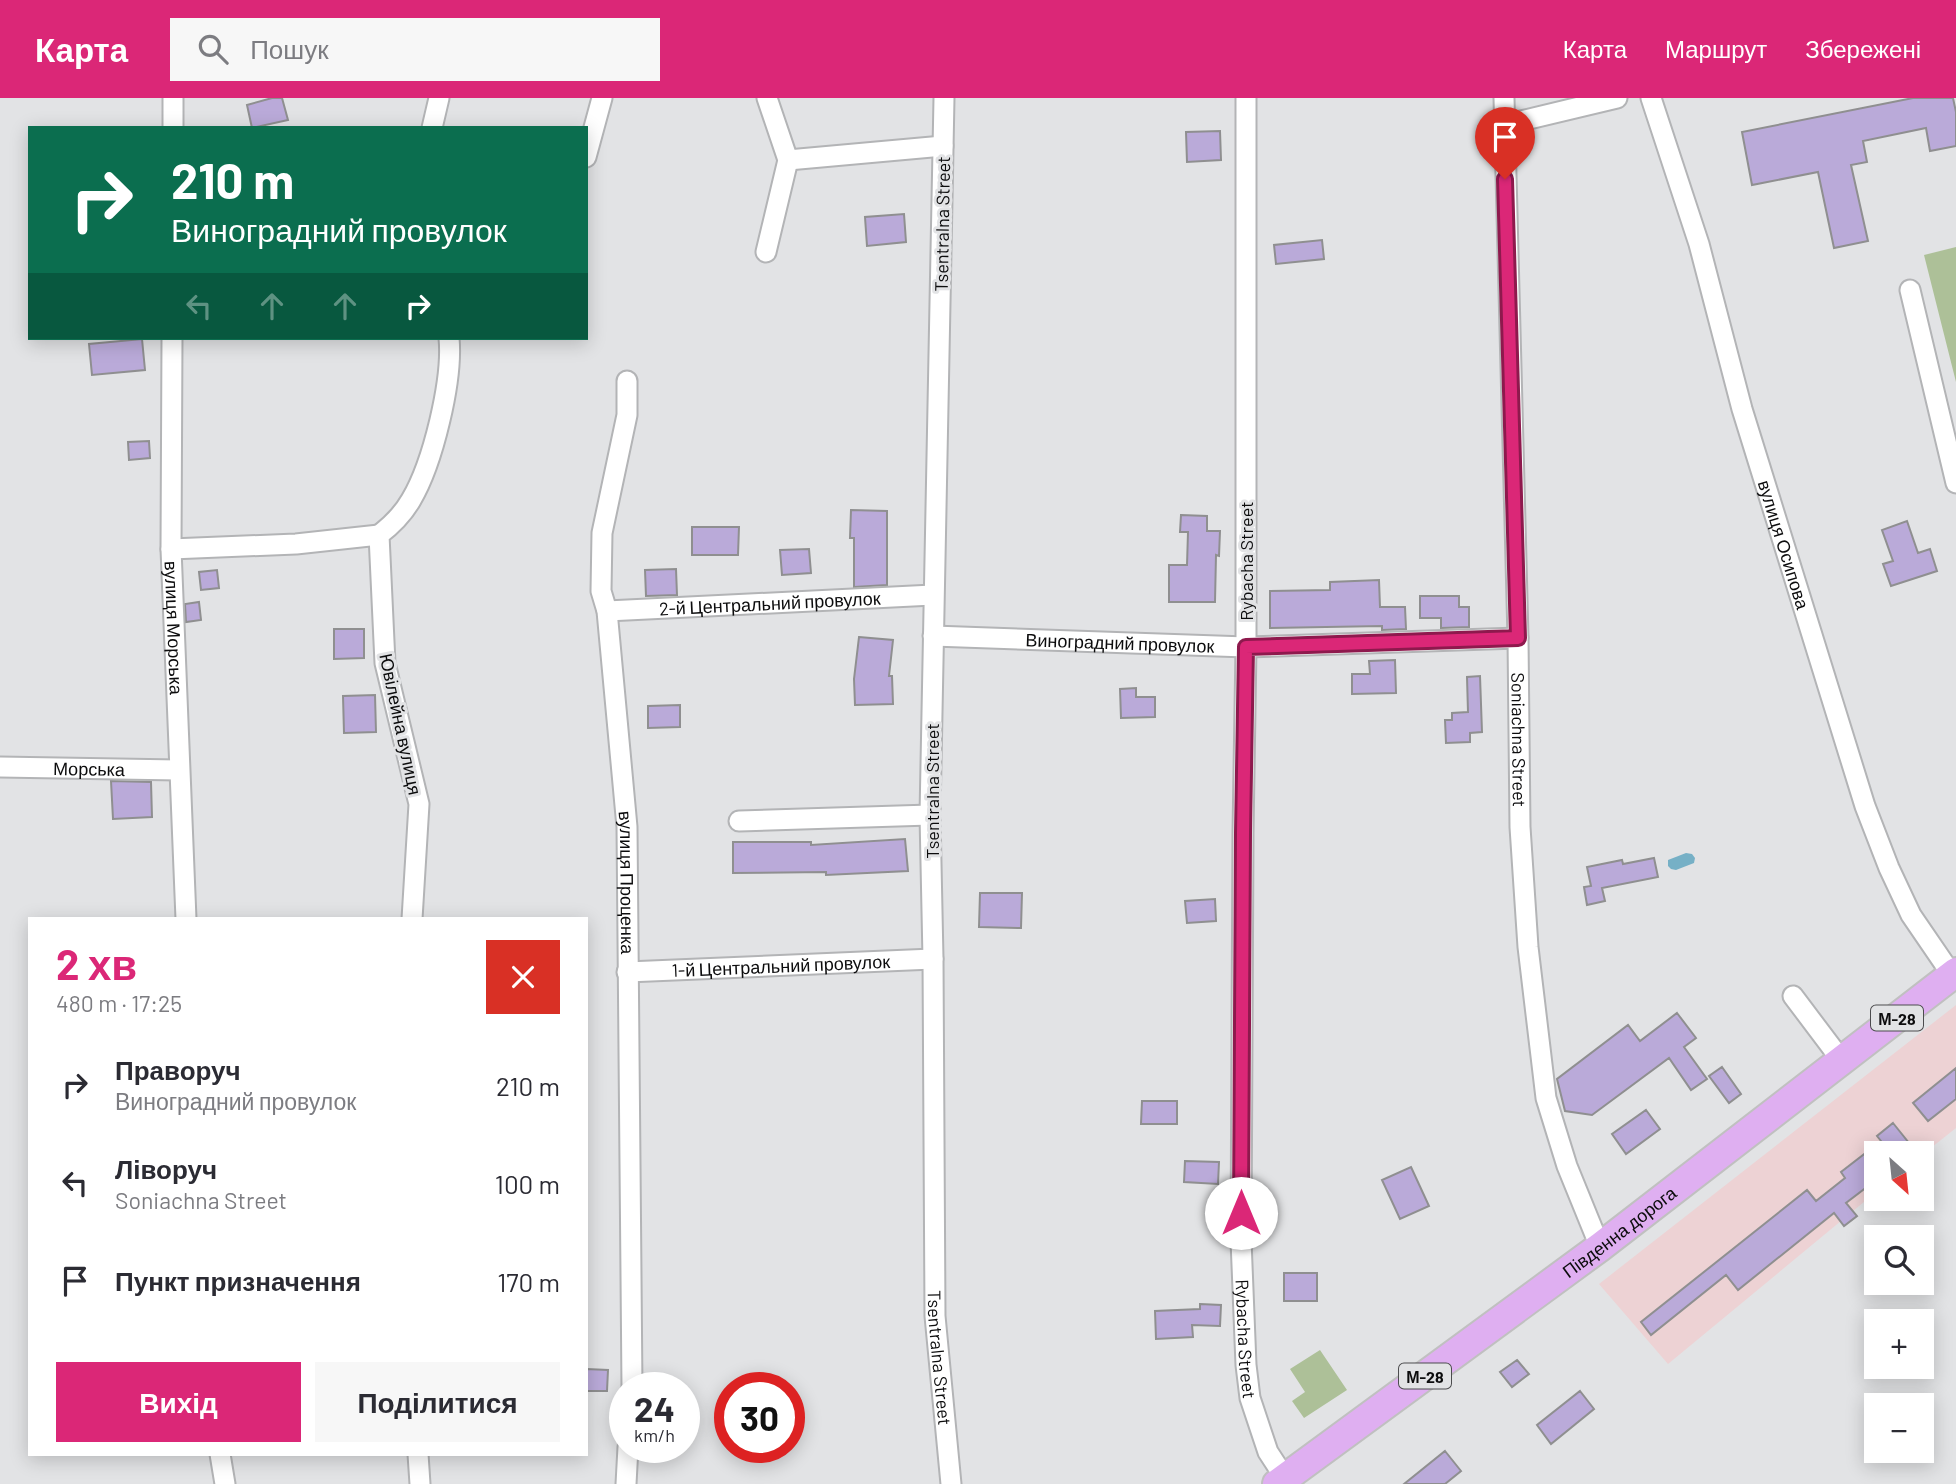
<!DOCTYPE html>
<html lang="uk">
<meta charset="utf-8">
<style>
:root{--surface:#fff;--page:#f7f7f7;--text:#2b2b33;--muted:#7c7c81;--accent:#db2777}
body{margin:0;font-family:Barlow,sans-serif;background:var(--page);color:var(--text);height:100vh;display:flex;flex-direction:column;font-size:26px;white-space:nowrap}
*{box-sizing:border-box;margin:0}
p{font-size:23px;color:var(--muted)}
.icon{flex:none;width:38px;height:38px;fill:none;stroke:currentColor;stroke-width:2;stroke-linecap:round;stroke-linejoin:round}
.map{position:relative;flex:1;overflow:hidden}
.details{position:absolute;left:28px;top:819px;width:560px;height:539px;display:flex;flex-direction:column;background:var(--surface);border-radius:0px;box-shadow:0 4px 18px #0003}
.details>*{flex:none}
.hud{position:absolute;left:28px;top:28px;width:560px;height:214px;border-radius:0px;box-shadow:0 4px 18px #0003;background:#0b6e4f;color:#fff;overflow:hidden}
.needle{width:46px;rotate:153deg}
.controls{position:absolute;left:1864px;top:1043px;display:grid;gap:14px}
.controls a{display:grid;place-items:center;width:70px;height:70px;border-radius:0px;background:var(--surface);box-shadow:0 4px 18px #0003;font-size:35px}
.speed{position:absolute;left:609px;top:1274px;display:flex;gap:14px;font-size:35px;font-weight:700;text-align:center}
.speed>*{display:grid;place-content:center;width:91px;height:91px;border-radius:50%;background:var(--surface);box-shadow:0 4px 18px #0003;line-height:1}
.speed small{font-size:18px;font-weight:400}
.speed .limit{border:10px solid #d22;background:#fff;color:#111}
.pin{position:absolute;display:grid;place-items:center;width:60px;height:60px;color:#fff;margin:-72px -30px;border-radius:50% 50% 50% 0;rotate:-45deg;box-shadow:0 0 7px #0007}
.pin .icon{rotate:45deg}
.me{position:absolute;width:77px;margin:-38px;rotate:0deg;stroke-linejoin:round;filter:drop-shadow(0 0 5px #0008)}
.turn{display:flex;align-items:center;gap:24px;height:147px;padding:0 28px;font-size:32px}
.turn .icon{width:91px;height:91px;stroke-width:2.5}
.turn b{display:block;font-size:49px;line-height:60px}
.lanes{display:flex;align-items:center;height:66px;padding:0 28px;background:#0003;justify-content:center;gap:35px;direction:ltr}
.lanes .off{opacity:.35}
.round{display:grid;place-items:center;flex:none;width:74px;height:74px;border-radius:0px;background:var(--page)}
.summary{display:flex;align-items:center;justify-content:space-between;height:119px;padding:0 28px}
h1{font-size:42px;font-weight:700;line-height:52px;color:var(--accent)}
.cta{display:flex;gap:14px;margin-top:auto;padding:14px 28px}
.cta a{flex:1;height:80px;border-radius:0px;background:var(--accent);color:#fff;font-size:28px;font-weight:700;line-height:80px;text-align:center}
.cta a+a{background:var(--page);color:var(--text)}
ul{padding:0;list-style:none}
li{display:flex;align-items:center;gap:21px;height:98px;padding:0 28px}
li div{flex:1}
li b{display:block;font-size:26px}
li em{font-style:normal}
header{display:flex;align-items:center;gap:42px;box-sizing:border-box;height:98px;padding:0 35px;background:var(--accent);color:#fff}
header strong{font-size:33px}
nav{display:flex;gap:38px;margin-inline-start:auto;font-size:24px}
.search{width:490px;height:63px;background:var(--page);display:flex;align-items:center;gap:18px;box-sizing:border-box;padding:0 24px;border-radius:0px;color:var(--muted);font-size:26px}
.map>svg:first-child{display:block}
</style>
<header>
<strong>Карта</strong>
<div class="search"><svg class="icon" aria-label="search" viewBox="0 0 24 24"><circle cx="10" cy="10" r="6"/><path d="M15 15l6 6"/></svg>Пошук</div>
<nav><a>Карта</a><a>Маршрут</a><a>Збережені</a></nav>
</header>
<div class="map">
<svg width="1956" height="1386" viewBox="0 0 1956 1386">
<rect width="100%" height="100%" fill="#e2e3e5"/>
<path fill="#edd2d4" d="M1956,907V1030L1922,1057L1876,1055V1094L1668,1266L1599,1186Z"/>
<path fill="#adc098" d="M1956,149V284L1924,157Z
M1320,1252L1347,1292L1304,1320L1292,1303L1305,1294L1290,1271Z"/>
<path fill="#76b0c6" d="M1686,755L1692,756L1695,760L1694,765L1676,772L1671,771L1668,768V762Z"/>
<path fill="#baaad9" stroke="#8f8f90" stroke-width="2" d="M272,0H282L288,22L252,30L247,7Z
M1913,0H1953L1956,14V48L1930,53L1926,30L1863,43L1867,64L1851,67L1868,143L1834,150L1818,74L1752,87L1742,34Z
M1220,33L1221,62L1187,64L1186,34Z
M904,116L906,144L867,148L865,119Z
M1322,142L1324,161L1276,166L1274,147Z
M142,241L145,272L92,277L89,246Z
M149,343L150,360L129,362L128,344Z
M851,412L887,413V487L854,489V440H850Z
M1181,417L1207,418V433H1220L1219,458L1216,457L1215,504H1169V467H1187L1188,434H1180Z
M1907,423L1918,455L1930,451L1937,473L1891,488L1883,466L1893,463L1882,432Z
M692,429H739L738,457H692Z
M809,451L811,475L782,477L780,452Z
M676,471L677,497L646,498L645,472Z
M217,472L219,490L201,492L199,474Z
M1379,482L1380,509H1405L1406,531L1382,532V528L1270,530V493L1330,492V484Z
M1420,498H1459V509H1469V529L1441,530V520H1420Z
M199,504L201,522L186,524L185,506Z
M334,531H364V560L334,561Z
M859,539L893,542L889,578H892L893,606L855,607L854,581Z
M1395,562L1396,595L1352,596V576H1370L1369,563Z
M1480,578L1482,634L1470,635V644L1446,645L1445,622H1452V615L1468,614L1467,579Z
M1136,590V599H1155V619L1121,620L1120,591Z
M375,597L376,634L344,635L343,598Z
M680,607V629L648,630V608Z
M111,683L151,684L152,719L113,721Z
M905,741L908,773L826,777V774L733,775V744H811V747Z
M1654,760L1658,779L1602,790L1605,803L1587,807L1584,789L1591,788L1587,769L1622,762L1623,766Z
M980,795H1022L1021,830L979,829Z
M1215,801L1216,823L1187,825L1185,803Z
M1677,915L1696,940L1684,949L1707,981L1691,992L1669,960L1592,1017L1565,1013L1557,981L1628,927L1640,943Z
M1722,969L1741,996L1729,1005L1709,978Z
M1956,970V1001L1928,1023L1913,1005Z
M1142,1003H1177V1026H1141Z
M1646,1012L1660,1031L1626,1056L1612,1036Z
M1893,1025L1917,1055H1876V1082L1846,1105L1857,1118L1844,1128L1834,1115L1738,1192L1726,1177L1651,1237L1641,1224L1807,1092L1816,1103L1845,1080L1841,1074L1881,1043L1877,1038Z
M1185,1063L1219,1064L1218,1086L1184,1084Z
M1411,1069L1429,1108L1400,1121L1382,1082Z
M1284,1175H1317V1203H1284Z
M1200,1206L1221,1207L1220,1228L1192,1227L1193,1239L1156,1241L1155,1213L1200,1211Z
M1517,1262L1529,1276L1512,1289L1500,1274Z
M586,1271L608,1272L607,1293H586Z
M1580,1293L1594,1311L1551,1346L1537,1327Z
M1445,1353L1461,1373L1445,1386H1404Z"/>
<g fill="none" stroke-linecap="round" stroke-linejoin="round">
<g stroke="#b3b4b6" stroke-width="23">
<g id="minor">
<path id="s1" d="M944,0L930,717L933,861L935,1218L951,1386"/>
<path id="s2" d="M1246,0V549L1243,735L1241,1142L1246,1267L1250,1300L1268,1354L1285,1380"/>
<path id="s3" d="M1504,0L1518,540L1520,729L1528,849L1546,1000L1567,1068L1600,1149"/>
<path id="s4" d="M1651,0L1699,146L1742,311L1865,708L1889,770L1911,817L1952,877"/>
<path d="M1504,27L1617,0"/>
<path d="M173,30V0"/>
<path d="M432,30L439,0"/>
<path d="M586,59L602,0"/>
<path d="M788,62L943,48"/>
<path d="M766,154L788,62L767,0"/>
<path d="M1910,192L1956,385"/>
<path id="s5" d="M172,240L171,451L186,821"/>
<path id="s6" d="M627,283V317L602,435L601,493L607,513L627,729L632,1290"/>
<path d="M171,451L296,446L379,437"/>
<path id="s7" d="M607,513L933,497"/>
<path id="s8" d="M933,538L1246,549L1518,540"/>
<path id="s9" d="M0,669L178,672"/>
<path d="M739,723L930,717"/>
<path d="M412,821L419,706L385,565L379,437C392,427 403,416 411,402C433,365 453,282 449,240"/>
<path id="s10" d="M627,874L933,861"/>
<path d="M1793,898L1842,963"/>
<path d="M220,1356L225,1386"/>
<path d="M418,1356L420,1386"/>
<path d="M626,1386L628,1349"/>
</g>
</g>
<g stroke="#c0c0c0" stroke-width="32">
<g id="highway">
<path id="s11" d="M1277,1386L1600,1149L1956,874"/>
</g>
</g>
<use href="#minor" stroke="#fff" stroke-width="19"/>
<use href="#highway" stroke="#dfaff1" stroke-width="28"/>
</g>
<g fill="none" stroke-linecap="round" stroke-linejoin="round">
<g stroke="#8e194d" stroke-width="18">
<path id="route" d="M1241,1115L1243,735L1246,549L1518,540L1505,81"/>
</g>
<use href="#route" stroke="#db2777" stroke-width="12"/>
</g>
<g text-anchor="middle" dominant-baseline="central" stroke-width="6" stroke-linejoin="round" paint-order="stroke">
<g fill="#e2e3e5" stroke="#4c4c4e" stroke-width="2">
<rect x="1871" y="907.5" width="52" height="25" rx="5"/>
<rect x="1399" y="1265.5" width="52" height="25" rx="5"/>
</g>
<g font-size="16" font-weight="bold" fill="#0c0c0d">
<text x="1897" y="920">М-28</text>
<text x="1425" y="1278">М-28</text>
</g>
<g font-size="18" fill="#0c0c0d" stroke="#e2e3e5">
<text transform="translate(942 126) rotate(-89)">Tsentralna Street</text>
<text stroke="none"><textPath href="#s4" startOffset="466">вулиця Осипова</textPath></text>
<text transform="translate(1246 463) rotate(-90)">Rybacha Street</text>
<text stroke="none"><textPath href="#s7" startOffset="163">2-й Центральний провулок</textPath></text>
<text stroke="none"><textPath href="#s5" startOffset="290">вулиця Морська</textPath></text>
<text stroke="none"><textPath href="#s8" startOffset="187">Виноградний провулок</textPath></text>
<text transform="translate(401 626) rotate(78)">Ювілейна вулиця</text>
<text stroke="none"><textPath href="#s3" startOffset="642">Soniachna Street</textPath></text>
<text stroke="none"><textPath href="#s9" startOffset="89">Морська</textPath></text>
<text transform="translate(932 693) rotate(-90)">Tsentralna Street</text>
<text stroke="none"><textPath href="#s6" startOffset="506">вулиця Проценка</textPath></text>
<text stroke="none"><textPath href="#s10" startOffset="154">1-й Центральний провулок</textPath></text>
<text stroke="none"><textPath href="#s11" startOffset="425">Південна дорога</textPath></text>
<text stroke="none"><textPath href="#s2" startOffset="1241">Rybacha Street</textPath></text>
<text stroke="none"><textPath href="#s1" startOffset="1260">Tsentralna Street</textPath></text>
</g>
</g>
</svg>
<div class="controls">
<a><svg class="needle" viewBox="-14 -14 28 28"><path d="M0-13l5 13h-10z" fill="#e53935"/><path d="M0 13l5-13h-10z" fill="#7c7c81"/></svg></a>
<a><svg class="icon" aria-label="search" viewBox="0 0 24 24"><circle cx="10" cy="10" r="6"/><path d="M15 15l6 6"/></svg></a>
<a>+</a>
<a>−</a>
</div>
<div class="speed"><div>24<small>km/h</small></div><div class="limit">30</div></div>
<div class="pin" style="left:1505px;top:81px;background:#d93025"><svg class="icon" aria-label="arrive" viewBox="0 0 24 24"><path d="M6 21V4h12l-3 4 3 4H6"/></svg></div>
<svg class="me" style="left:1241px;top:1115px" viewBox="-20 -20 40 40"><circle r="19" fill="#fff"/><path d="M0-13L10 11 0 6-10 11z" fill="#db2777"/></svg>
<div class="hud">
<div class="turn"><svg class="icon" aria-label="right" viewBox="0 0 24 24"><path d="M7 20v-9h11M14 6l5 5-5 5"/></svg><div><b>210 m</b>Виноградний провулок</div></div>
<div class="lanes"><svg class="icon off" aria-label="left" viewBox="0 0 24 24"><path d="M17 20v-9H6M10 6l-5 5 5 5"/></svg><svg class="icon off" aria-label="ahead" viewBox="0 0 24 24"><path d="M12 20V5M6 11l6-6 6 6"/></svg><svg class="icon off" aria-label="ahead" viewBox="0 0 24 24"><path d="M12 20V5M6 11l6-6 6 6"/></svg><svg class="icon" aria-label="right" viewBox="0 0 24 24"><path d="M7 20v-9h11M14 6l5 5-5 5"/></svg></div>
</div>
<section class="details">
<div class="summary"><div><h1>2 хв</h1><p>480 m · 17:25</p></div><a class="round" style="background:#d93025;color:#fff"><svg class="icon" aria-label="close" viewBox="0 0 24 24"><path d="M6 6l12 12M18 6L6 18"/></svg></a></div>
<ul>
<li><svg class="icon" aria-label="right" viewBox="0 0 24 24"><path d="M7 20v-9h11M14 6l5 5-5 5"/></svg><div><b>Праворуч</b><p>Виноградний провулок</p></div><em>210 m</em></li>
<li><svg class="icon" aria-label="left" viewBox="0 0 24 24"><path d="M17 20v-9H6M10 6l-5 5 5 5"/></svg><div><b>Ліворуч</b><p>Soniachna Street</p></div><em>100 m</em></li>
<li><svg class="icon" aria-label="arrive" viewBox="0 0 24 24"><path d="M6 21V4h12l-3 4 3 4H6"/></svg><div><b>Пункт призначення</b></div><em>170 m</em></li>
</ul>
<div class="cta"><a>Вихід</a><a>Поділитися</a></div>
</section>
</div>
